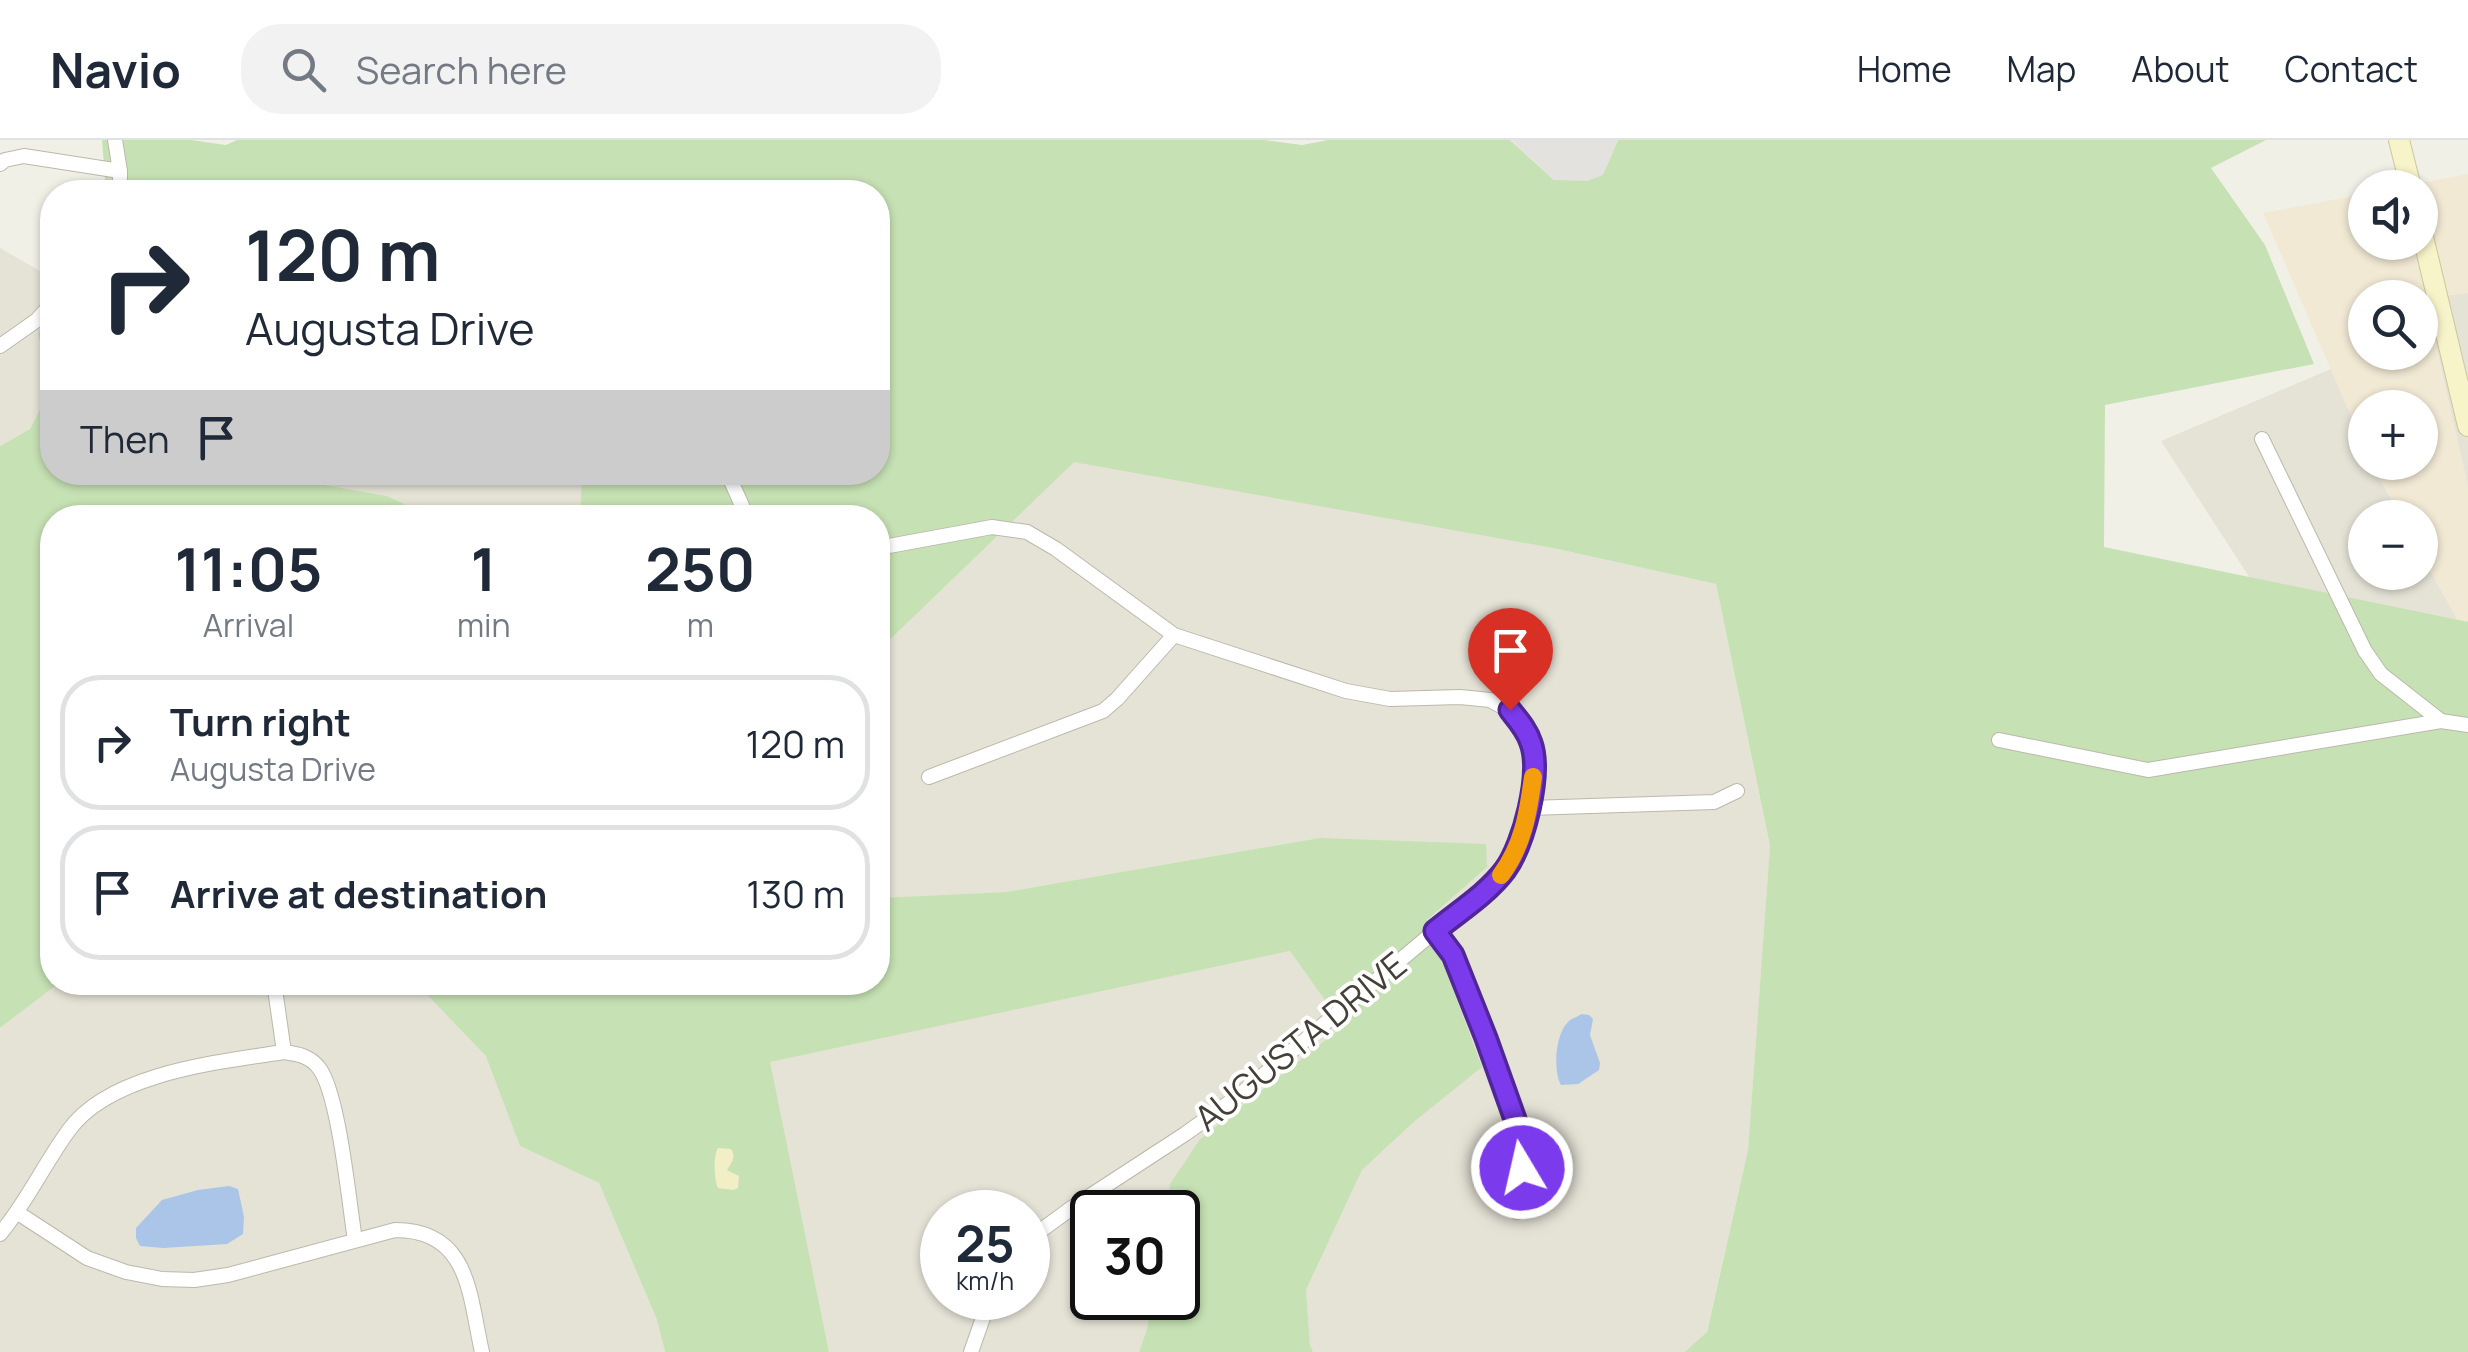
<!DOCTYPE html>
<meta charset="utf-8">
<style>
:root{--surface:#fff;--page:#f2f2f3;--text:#1f2937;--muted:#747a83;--line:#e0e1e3}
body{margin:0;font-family:Manrope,sans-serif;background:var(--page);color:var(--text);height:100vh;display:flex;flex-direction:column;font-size:38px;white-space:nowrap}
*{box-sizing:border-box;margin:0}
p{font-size:32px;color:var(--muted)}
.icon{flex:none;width:55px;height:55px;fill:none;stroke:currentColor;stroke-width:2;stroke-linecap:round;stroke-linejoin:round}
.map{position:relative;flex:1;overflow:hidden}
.side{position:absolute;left:40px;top:365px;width:850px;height:490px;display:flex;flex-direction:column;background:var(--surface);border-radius:40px;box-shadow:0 2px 8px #0004}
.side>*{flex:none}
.hud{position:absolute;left:40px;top:40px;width:850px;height:305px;border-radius:40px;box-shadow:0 2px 8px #0004;background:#fff;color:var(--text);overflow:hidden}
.tools{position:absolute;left:2348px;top:30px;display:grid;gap:20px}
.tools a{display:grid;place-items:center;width:90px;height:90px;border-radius:50%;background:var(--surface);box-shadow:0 2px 8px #0004;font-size:50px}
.speed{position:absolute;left:920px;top:1050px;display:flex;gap:20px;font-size:50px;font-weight:700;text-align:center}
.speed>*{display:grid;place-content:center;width:130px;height:130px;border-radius:50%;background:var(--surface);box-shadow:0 2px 8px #0004;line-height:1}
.speed small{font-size:25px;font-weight:400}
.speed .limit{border:5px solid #111;border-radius:15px;background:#fff;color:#111}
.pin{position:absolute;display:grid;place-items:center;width:85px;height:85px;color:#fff;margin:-102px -42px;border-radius:50% 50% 50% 0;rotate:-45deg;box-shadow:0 0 10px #0007}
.pin .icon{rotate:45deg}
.me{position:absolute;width:110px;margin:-55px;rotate:351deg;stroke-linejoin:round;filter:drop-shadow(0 0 8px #0008)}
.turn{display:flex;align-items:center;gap:35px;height:210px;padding:0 40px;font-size:45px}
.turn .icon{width:130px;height:130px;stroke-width:2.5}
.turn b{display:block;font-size:70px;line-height:85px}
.then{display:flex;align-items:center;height:95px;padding:0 40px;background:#0003;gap:20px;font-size:38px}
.eta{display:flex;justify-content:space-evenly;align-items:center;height:170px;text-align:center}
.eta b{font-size:60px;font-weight:700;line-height:70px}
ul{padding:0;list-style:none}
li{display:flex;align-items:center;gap:30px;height:135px;margin:0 20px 15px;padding:0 20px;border:5px solid var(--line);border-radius:40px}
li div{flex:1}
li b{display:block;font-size:38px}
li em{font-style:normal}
header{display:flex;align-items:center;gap:60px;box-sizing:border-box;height:140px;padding:0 50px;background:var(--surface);border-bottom:2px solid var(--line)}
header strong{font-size:48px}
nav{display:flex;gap:55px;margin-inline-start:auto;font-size:35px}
.search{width:700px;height:90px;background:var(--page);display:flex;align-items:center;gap:25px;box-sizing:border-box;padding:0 35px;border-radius:40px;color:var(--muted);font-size:38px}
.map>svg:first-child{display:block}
</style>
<header>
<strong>Navio</strong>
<div class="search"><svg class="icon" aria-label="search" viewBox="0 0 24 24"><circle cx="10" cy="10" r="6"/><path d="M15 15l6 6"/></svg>Search here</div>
<nav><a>Home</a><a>Map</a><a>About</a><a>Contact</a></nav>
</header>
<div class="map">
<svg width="2468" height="1212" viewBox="0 0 2468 1212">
<rect width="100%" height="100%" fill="#f1f0e7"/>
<path fill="#e5e2d6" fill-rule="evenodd" d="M0,108L52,138V152L38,194L52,247L30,289L0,306Z
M2468,153V347L2425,158Z
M2331,229L2365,308V322L2371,323L2401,377L2365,378V432H2420V412L2468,499L2320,546L2161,301Z
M1074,321L1553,408L1716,444L1770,707L1748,1010L1702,1212H1313L1310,1205L1306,1150L1362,1030L1416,980L1439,815L1427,780L1487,727L1319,698L1006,752L878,758V511Z
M234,333H582L580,377H433L387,356L279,337Z
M1290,811L1343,886L1200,999L1170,1044L1166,1072H1092V1158H1152L1147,1189L1139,1212H829L769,922ZM942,1072H1028V1158H942Z
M59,843H416L487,916L520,1006L599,1043L657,1180L665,1212H0V888Z"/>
<path fill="#f1e9d4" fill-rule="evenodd" d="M2468,34V153L2425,159L2468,347V499L2420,412V378L2401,377L2371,323L2420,322V268H2365V308L2263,73L2365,54V102H2420V48L2398,47ZM2365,158H2420V212H2365Z"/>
<path fill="#c6e1b4" d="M102,0H191L226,5L237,0H1264L1302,5L1328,0H1510L1554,40L1603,34L1618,0H2266L2211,28L2265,105L2314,224L2105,265L2104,407L2468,482V1212H1685L1707,1192L1748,1010L1770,706L1716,444L1553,408L1074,322L878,511V378L580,377L582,333L878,332V52H106Z
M52,152V332H234L279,337L387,356L433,377L52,378V842L59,843L0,888V306L30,289L51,248L38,194Z
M1319,698L1486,704L1487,727L1427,780L1482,927L1416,980L1362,1030L1306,1150L1310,1205L1313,1212H1139L1147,1189L1152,1158H1178V1072H1166L1170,1044L1200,999L1343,886L1290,811L770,922L829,1212H665L657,1180L599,1043L520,1006L486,916L416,843L878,842V758L1006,752Z"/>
<path fill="#f2efc7" d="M718,1008L731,1009C737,1017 731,1023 727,1030L739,1036L738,1048L733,1050L718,1048C714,1039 713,1016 718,1008Z"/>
<path fill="#e3e2de" d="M1511,0H1618L1603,35L1587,41L1554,40Z"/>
<path fill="#aac5e7" d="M1582,874L1589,875L1593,879L1590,895L1600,923L1599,930L1578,944L1561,945C1553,930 1555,895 1568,882C1570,879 1579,876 1582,874Z
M229,1046L238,1049L244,1077L243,1094L227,1104L163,1108L140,1106L136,1098V1088L162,1060L198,1050Z"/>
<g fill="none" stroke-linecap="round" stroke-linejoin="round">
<g stroke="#bcb8ab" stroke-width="16">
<path id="street" d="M115,0L120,31V52
M0,24L5,20L24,16L120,31
M0,206L37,180L52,163
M2262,299L2365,511L2381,534L2441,581
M727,332L744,370L752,378
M878,408L992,387L1027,392L1056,409L1174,495L1346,551L1390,559L1460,557L1490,560L1510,571L1522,586L1532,605L1535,624L1529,668L1516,713L1503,734L1237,957L1185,994L1073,1067L1036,1094L1028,1103
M1999,600L2148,630L2441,581L2468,585
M929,637L1103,571L1117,559L1174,495
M1529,668L1714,662L1737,651
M1435,791L1453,815L1486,899L1516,982L1522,1028L1517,1072
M274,842L284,912
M18,1073L87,1118L126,1132L162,1139L194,1140L228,1135L395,1090C470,1090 469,1155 482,1212
M0,1094C27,1062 44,1024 69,990C110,933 219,922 284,912C298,914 310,916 319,928C339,954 349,1063 355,1100
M971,1212L990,1158"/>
</g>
<g stroke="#ccc69b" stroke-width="22">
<path id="secondary" d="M2399,0L2411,48
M2420,84L2468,286"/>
</g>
<use href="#street" stroke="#fff" stroke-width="14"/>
<use href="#secondary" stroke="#f8f4ca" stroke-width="20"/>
</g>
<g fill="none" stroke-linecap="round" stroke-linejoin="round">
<g stroke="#51269a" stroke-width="25">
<path id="route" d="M1510,570C1518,580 1527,590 1531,603C1542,634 1524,704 1505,730C1487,754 1458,772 1435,791L1453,815L1486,898L1516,982L1522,1028"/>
</g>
<use href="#route" stroke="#7c3aed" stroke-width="18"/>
<path stroke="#f59e0b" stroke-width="18" d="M1501,735C1523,705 1528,674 1533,637"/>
</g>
<g text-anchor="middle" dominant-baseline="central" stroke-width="8" stroke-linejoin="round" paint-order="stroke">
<g font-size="35" fill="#444037" stroke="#fff">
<text transform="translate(1300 901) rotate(-39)">AUGUSTA DRIVE</text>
</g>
</g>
</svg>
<div class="tools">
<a><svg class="icon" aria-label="sound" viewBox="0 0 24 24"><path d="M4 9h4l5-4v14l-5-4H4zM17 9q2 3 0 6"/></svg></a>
<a><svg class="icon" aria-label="search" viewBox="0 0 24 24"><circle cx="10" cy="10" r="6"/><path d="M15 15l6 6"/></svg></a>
<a>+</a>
<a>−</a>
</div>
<div class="speed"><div>25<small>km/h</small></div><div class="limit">30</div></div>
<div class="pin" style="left:1510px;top:570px;background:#d93025"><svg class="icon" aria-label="arrive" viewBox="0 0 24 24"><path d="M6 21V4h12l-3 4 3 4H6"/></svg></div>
<svg class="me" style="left:1522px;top:1028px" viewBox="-20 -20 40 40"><circle r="17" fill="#7c3aed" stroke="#fff" stroke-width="3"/><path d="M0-11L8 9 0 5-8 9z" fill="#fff"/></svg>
<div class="hud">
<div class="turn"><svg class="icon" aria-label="right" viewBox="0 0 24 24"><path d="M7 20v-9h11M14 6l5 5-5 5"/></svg><div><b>120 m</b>Augusta Drive</div></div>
<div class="then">Then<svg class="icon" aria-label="arrive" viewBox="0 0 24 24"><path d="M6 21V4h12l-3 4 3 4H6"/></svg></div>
</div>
<section class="side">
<div class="eta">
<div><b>11:05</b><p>Arrival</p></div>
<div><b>1</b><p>min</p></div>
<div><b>250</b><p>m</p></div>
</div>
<ul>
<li><svg class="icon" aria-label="right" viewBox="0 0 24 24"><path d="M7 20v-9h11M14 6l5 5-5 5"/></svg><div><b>Turn right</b><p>Augusta Drive</p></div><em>120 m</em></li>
<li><svg class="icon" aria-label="arrive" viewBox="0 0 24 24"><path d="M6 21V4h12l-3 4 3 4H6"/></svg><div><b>Arrive at destination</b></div><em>130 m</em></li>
</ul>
</section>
</div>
